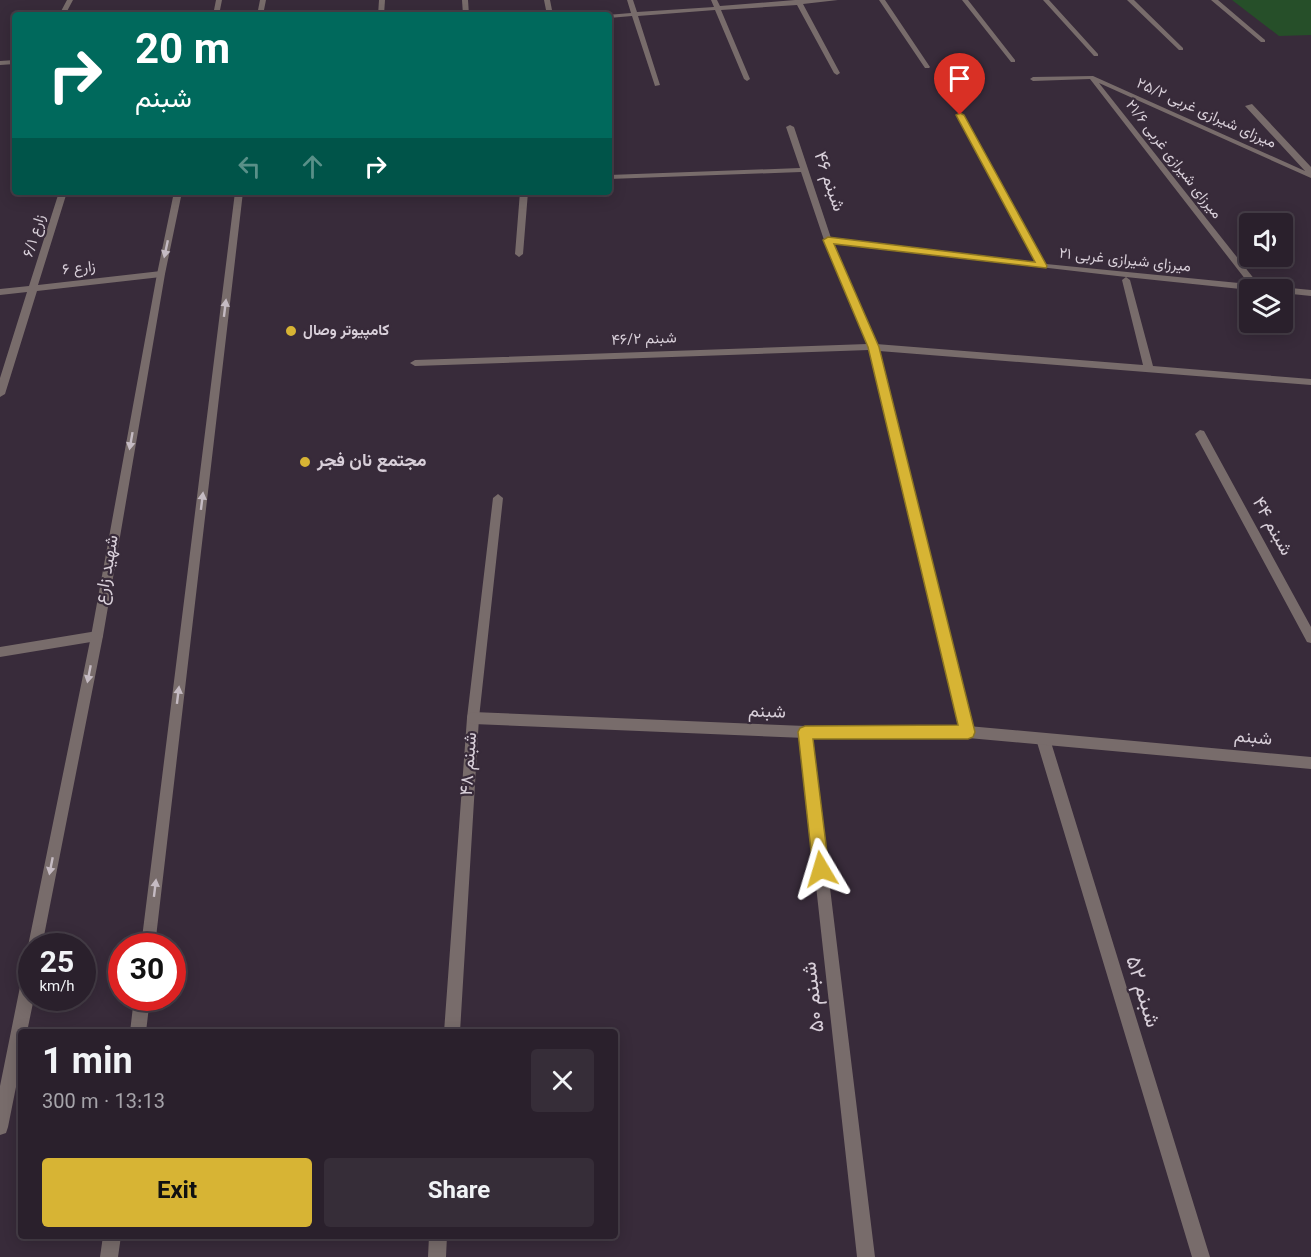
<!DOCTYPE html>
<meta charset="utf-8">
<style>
:root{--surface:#2a202c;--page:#362d38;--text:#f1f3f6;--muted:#a5a3a9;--line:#463e48;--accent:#d7b434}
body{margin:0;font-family:Georgia,Vazirmatn,serif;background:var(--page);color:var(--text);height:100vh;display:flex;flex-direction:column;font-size:22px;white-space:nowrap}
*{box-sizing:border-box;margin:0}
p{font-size:20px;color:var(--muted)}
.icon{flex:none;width:33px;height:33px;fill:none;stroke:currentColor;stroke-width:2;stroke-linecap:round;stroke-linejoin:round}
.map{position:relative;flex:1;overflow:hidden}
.drawer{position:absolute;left:18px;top:1029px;width:600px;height:210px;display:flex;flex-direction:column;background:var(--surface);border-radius:6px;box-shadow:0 3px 15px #0003,0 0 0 2px var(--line)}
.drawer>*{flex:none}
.top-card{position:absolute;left:12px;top:12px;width:600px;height:183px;border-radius:6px;box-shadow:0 3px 15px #0003,0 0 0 2px var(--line);background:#00695c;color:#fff;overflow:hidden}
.tools{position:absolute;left:1239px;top:213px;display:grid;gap:12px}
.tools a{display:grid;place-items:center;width:54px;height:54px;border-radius:6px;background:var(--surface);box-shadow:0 3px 15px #0003,0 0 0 2px var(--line);font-size:30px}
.speed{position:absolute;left:18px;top:933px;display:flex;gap:12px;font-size:30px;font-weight:700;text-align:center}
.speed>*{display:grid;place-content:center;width:78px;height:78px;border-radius:50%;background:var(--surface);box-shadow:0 3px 15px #0003,0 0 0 2px var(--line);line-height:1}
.speed small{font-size:15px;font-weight:400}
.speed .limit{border:9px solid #d22;background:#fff;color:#111}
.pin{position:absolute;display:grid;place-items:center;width:51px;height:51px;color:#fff;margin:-62px -26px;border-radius:50% 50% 50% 0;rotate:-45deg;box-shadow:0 0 6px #0007}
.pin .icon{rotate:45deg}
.me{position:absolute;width:66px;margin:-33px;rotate:353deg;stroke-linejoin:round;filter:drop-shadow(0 0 4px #0008)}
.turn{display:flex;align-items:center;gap:21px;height:126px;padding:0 24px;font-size:27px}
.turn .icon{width:78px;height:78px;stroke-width:2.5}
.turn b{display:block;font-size:42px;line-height:51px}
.lanes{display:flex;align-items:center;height:57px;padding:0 24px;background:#0003;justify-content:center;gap:30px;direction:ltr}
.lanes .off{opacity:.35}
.round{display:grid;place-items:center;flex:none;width:63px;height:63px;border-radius:6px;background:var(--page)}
.summary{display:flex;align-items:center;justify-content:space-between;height:102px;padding:0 24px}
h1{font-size:36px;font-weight:700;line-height:45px}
.button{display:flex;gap:12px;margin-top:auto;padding:12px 24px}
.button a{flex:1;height:69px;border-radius:6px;background:var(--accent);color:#111;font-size:24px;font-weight:700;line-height:69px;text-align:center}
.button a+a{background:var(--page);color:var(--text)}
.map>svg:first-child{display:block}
</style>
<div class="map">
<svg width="1311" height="1257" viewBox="0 0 1311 1257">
<rect width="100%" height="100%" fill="#382b3a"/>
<path fill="#264f29" d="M1232,0H1311V35L1279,36Z"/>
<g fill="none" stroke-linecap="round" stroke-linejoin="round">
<path fill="#786c6b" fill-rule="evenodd" d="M67,0H73L65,15H59Z
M379,0H385L384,15H378Z
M462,0H468L469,15H463Z
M544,0H550L553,15H547Z
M627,0H633L637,12L714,7L711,0H717L720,6L795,0H838L803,4L840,73L837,75L834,73L797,5L721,10L750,79L747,81L744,79L715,10L638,16L660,85L655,86L632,16L609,18V15H607L631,13Z
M879,0H885L930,67L929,68H925Z
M962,0H968L1015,60V62H1011Z
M1043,0H1049L1098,54V56H1094Z
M1127,0H1134L1183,48V50H1179Z
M1211,0H1218L1265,40V42H1261Z
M15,60V64L0,65V61Z
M1093,76L1305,171L1245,106L1252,104L1311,167V178L1099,83L1259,285L1311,290V296L1282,293V290H1250L1126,277L1130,280L1153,366L1311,379V385L879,351L974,732L973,736L968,738L963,736L962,732L869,350L415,366L410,363L415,360L867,344L824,240L801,172L609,179V175L800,168L786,127L790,125L794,127L831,238L1037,263L956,115L960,113L964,115L1046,264L1249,284L1090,79L1033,81L1030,79L1033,77ZM834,243L1126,277L1122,280L1143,365L876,344Z
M59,192H67L38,285L161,271L165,274L161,277L37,291L5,394L0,397V378L27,292L0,295V289L29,286Z
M520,192H528L523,254L519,257L515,254Z
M1200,430L1204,431L1311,627V643L1307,642L1195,434Z
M498,494L503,498L479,718L460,1032H444L467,718L493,498Z
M97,631L101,632L103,636L101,640L97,641L0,657V647Z
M805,726L810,728L811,732L875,1257H857L799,732L800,728Z
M1043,733L1048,735L1050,739L1210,1257H1192L1036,739L1038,735Z
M429,1236H447L446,1257H428Z"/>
<path fill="#786c6b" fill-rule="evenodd" d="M216,0H222L219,15H213Z
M260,0H266L263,15H257Z
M174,192H182L165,274L103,636L42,946H32V952L28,946L91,636L157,274Z
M235,192H243L155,946H141Z
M473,712L805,726H968L1311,757V769L968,738H805L473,724L468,722L467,718L468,714Z
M32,960V998H34L27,1032H21V1062L8,1127L6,1133L0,1135V1086L24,967L27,962Z
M134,998H150L146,1032H130Z
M103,1236H121L118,1257H100Z"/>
</g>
<defs><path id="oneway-solid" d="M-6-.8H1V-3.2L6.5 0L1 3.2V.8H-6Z" transform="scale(1.5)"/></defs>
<g fill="#c5bbc3">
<use href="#oneway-solid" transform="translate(166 249) rotate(102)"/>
<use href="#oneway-solid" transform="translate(225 308) rotate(-83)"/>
<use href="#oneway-solid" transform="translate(131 441) rotate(100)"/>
<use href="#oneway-solid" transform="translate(202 501) rotate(-83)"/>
<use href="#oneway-solid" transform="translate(89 674) rotate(101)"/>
<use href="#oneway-solid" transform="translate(178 695) rotate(-83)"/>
<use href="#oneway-solid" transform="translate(51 866) rotate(101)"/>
<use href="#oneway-solid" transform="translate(155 888) rotate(-83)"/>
</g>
<path fill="#d7b434" stroke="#8c7522" stroke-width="1.5" d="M960,113L964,115L1047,266L1046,268L834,244L879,347L975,732L973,737L968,739H813L829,869L827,875L821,877L815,875L813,869L798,732L800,728L805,726L958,725L868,347L823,240L828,237L1035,262L956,115Z"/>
<g fill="#d7b434" stroke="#382b3a" stroke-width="2">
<circle cx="291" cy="331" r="6"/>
<circle cx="305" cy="462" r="6"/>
</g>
<g text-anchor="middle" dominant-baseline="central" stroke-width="4.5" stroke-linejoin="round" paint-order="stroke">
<g font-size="15" fill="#d8cfd9" stroke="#382b3a">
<text transform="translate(1206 114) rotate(24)">۲۵/۲ میرزای شیرازی غربی</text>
<text transform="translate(1173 160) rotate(52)">۲۱/۶ میرزای شیرازی غربی</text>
<text transform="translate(35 236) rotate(-73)">۶/۱ زارع</text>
<text transform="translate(1125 261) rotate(6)">۲۱ میرزای شیرازی غربی</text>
<text transform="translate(79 269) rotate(-6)">۶ زارع</text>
<text transform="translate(644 340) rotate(-2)">۴۶/۲ شبنم</text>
</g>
<g font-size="15" font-weight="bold" fill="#d8cfd9" stroke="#382b3a" text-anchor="start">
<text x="303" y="331">کامپیوتر وصال</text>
</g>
<g font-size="18" fill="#d8cfd9" stroke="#382b3a">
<text transform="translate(828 182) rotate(71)">۴۶ شبنم</text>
<text transform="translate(1271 527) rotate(61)">شبنم ۴۴</text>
<text transform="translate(108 570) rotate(-80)">شهید زارع</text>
<text transform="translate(767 713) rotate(2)">شبنم</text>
<text transform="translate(1253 739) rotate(5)">شبنم</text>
<text transform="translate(470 764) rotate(-86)">۴۸ شبنم</text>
</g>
<g font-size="18" font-weight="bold" fill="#d8cfd9" stroke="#382b3a" text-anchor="start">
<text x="317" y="462">مجتمع نان فجر</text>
</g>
<g font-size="21" fill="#d8cfd9" stroke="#382b3a">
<text transform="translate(1142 992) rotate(73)">۵۲ شبنم</text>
<text transform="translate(814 997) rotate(-97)">۵۰ شبنم</text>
</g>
</g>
</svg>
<div class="tools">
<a><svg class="icon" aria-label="sound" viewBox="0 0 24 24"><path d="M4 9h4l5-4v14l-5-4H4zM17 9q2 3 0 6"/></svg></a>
<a><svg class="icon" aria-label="layers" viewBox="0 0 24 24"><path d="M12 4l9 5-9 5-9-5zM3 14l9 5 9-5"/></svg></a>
</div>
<div class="speed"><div>25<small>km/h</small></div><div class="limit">30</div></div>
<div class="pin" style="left:960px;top:115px;background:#d93025"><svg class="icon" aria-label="arrive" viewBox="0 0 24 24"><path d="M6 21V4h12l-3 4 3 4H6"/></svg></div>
<svg class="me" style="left:821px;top:869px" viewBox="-20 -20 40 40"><path d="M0-17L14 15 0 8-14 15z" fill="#d7b434" stroke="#fff" stroke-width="4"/></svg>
<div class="top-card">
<div class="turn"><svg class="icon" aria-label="right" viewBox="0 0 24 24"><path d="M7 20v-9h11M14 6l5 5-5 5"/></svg><div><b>20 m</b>شبنم</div></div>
<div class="lanes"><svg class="icon off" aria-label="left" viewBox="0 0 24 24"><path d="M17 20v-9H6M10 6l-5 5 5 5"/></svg><svg class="icon off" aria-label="ahead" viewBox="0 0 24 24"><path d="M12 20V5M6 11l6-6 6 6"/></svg><svg class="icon" aria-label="right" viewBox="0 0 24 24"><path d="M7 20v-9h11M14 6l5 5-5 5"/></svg></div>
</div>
<section class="drawer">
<div class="summary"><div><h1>1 min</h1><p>300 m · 13:13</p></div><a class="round"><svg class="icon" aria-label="close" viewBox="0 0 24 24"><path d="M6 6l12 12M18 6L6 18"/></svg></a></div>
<div class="button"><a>Exit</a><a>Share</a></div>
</section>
</div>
